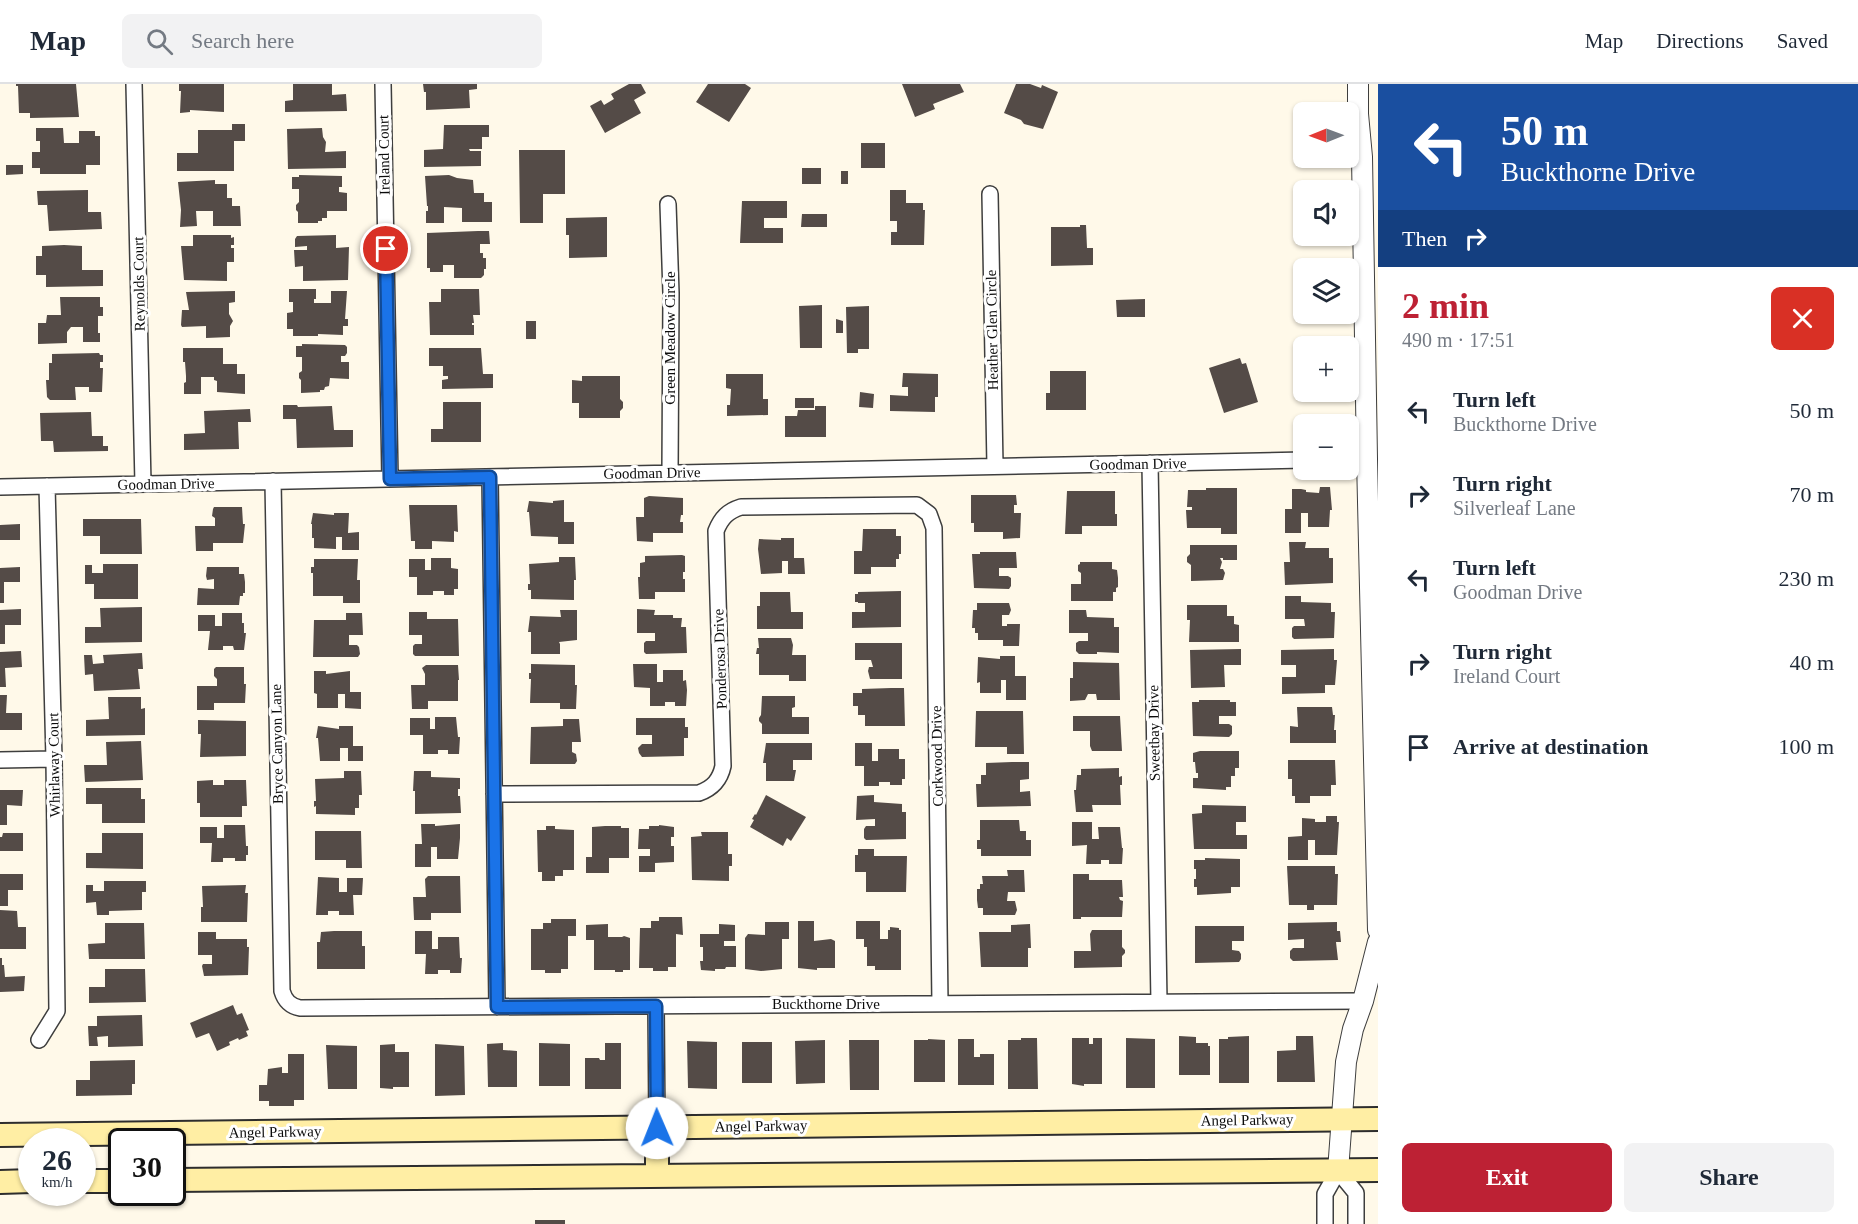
<!DOCTYPE html>
<meta charset="utf-8">
<style>
:root{--surface:#fff;--page:#f2f2f3;--text:#1f2937;--muted:#747a83;--line:#e0e1e3;--accent:#bd2134}
body{margin:0;font-family:"Times New Roman",serif;background:var(--page);color:var(--text);height:100vh;display:flex;flex-direction:column;font-size:22px;white-space:nowrap}
*{box-sizing:border-box;margin:0}
p{font-size:20px;color:var(--muted)}
.icon{flex:none;width:33px;height:33px;fill:none;stroke:currentColor;stroke-width:2;stroke-linecap:round;stroke-linejoin:round}
.map{position:relative;flex:1;overflow:hidden}
.sheet{display:flex;flex-direction:column;background:var(--surface);width:480px}
.sheet>*{flex:none}
.banner{background:#1a4fa0;color:#fff;overflow:hidden}
.needle{width:39px;rotate:269deg}
.controls{position:absolute;left:1293px;top:18px;display:grid;gap:12px}
.controls a{display:grid;place-items:center;width:66px;height:66px;border-radius:9px;background:var(--surface);box-shadow:0 2px 4px #0004;font-size:30px}
.speed{position:absolute;left:18px;top:1044px;display:flex;gap:12px;font-size:30px;font-weight:700;text-align:center}
.speed>*{display:grid;place-content:center;width:78px;height:78px;border-radius:50%;background:var(--surface);box-shadow:0 2px 4px #0004;line-height:1}
.speed small{font-size:15px;font-weight:400}
.speed .limit{border:3px solid #111;border-radius:9px;background:#fff;color:#111}
.pin{position:absolute;display:grid;place-items:center;width:51px;height:51px;color:#fff;margin:-26px;border:3px solid #fff;border-radius:50%;box-shadow:0 2px 6px #0007}
.me{position:absolute;width:66px;margin:-33px;rotate:359deg;stroke-linejoin:round;filter:drop-shadow(0 0 4px #0008)}
.turn{display:flex;align-items:center;gap:21px;height:126px;padding:0 24px;font-size:27px}
.turn .icon{width:78px;height:78px;stroke-width:2.5}
.turn b{display:block;font-size:42px;line-height:51px}
.then{display:flex;align-items:center;height:57px;padding:0 24px;background:#0003;gap:12px;font-size:22px}
.round{display:grid;place-items:center;flex:none;width:63px;height:63px;border-radius:9px;background:var(--page)}
.summary{display:flex;align-items:center;justify-content:space-between;height:102px;padding:0 24px}
h1{font-size:36px;font-weight:700;line-height:45px;color:var(--accent)}
.primary-button{display:flex;gap:12px;margin-top:auto;padding:12px 24px}
.primary-button a{flex:1;height:69px;border-radius:9px;background:var(--accent);color:#fff;font-size:24px;font-weight:700;line-height:69px;text-align:center}
.primary-button a+a{background:var(--page);color:var(--text)}
ul{padding:0;list-style:none}
li{display:flex;align-items:center;gap:18px;height:84px;padding:0 24px}
li div{flex:1}
li b{display:block;font-size:22px}
li em{font-style:normal}
header{display:flex;align-items:center;gap:36px;box-sizing:border-box;height:84px;padding:0 30px;background:var(--surface);border-bottom:2px solid var(--line)}
header strong{font-size:28px}
nav{display:flex;gap:33px;margin-inline-start:auto;font-size:21px}
.search{width:420px;height:54px;background:var(--page);display:flex;align-items:center;gap:15px;box-sizing:border-box;padding:0 21px;border-radius:9px;color:var(--muted);font-size:22px}
main{display:flex;flex:1;min-height:0}
.map>svg:first-child{display:block}
</style>
<header>
<strong>Map</strong>
<div class="search"><svg class="icon" aria-label="search" viewBox="0 0 24 24"><circle cx="10" cy="10" r="6"/><path d="M15 15l6 6"/></svg>Search here</div>
<nav><a>Map</a><a>Directions</a><a>Saved</a></nav>
</header>
<main>
<div class="map">
<svg width="1378" height="1140" viewBox="0 0 1378 1140">
<rect width="100%" height="100%" fill="#fff9e9"/>
<path fill="#544b47" d="M16,0H76L79,33L30,34V29H19L18,2H16Z
M179,0H224V28L190,26V28L180,29L181,7H179Z
M293,0H332V11L346,10L347,27L285,28V17L293,16Z
M423,0H477V5L469,6L470,24L426,26V8H424Z
M629,0H641L646,9L634,16L641,29L605,49L590,22L601,16L604,21L614,15L611,10Z
M708,0H745L751,4L729,38L696,18Z
M902,0H960L964,8L933,20L935,25L915,33Z
M1016,0H1030L1041,4L1042,1L1058,8L1043,45L1024,40L1021,36L1004,29Z
M232,40H245V57H234V87H177V69H198V46H232Z
M444,41H489V53H482V65H469L470,67H481V82L424,83V66L443,65Z
M36,44H63L64,59H79V47H95V52H100V81H86V90H40V84H32V68H40V57H36Z
M322,44L323,53L326,58L325,68L346,67V84L288,85L287,45Z
M861,59H885V84H861Z
M519,66H565V110H543V139H520Z
M6,81H23V90L6,91Z
M802,84H821V100H802Z
M841,87H848V100H841Z
M299,91L342,92V103H339V108L347,109V127H327V134H322V137H318V139H298V128L296,126V121L299,118V105H292V93H299Z
M449,91L457,94L473,96L474,109H484V118H492V138H462V124L444,123V139H426V127H428V122H427L425,92Z
M215,96V100H227V114H232V122H240L241,142H213V127H196L197,142L180,143L181,126L178,98Z
M88,106V128H101L102,145L49,147L47,121H38L37,107Z
M890,106H906V119H923V126H925L924,161H891V148H897V137H890Z
M742,117H787V134H764V144H783V159H740Z
M802,130H827V143H801Z
M607,133V173L569,174V151H566V134Z
M1080,141H1086L1087,164H1093V181L1051,182V143H1080Z
M478,147H489L490,160H480V169H483V174H486V185H484V191L481,194H454V181H443V188H430V184H427V149Z
M193,151H231V154L234,153V161H231V164H234V178H227V197L184,196L181,162H193Z
M336,151V164L349,163L348,196L303,197V182L295,183L294,166H307V162L295,163V155L297,152Z
M64,161L82,162V186H103V202L46,203V191H36V172H42V162Z
M289,205H316V215H314V219H331V207H347L345,235H348V242H343V251L318,250V252H293V245H287V229L293,228V218H289Z
M441,205H479L480,231H473L474,239H472V241H474V251H430L429,218H441Z
M235,207V218L229,219V230L233,237L230,242V253L206,254V242L182,243L181,241L182,226H189L186,208Z
M60,213H100V223H103V232H98V249H100V258H83V243H71L67,248V259L38,260V239H46L47,231H61Z
M1145,215V233H1117L1116,216Z
M822,221V264H800L799,222Z
M869,222V265H858V269H847L846,223Z
M836,235L843,237V249H836Z
M526,237H536V255H526Z
M302,260L345,261L347,263V269L345,272H341V278H349V295L330,294L329,302L325,303L324,306H320V308L301,309V296L299,294V289L302,287V273H296V262H302Z
M183,264H223V280H237V290H245V310L217,308V297L214,296V293H201V310H184V299L186,298V292L185,278H183Z
M429,264H481L483,290H493V304L442,305V296L448,295V292H443V282H429Z
M99,269L100,271H103V278H100V284H103L102,308H89V303H75L76,316H50L47,313L46,296H49V279H52V270Z
M1240,274L1242,280L1246,279L1258,318L1224,329L1209,284Z
M1050,287H1086V326H1046V309H1050Z
M903,289L938,290V313H935V328L890,327V311L908,312V303H902Z
M726,290H763V315H768V331L727,332V321H730L731,305L726,304Z
M582,292H620V315L623,318V324L620,327V334H579V319H572V296L582,297Z
M860,308L874,310L873,324L859,323Z
M795,314H814V324H795Z
M443,318H481V358H431V345H443Z
M283,321H297L298,323L332,322L334,346H353V363L297,364L296,335H283Z
M815,322H826V353H785V332H797L798,326H815Z
M250,325L251,338H238L239,365L184,366V350L205,349L204,327Z
M91,328L92,352H103V362H108V367L54,368L53,357H41L40,329Z
M1320,403H1330L1332,426H1330L1329,443H1308V429H1301V449H1285V425H1292V405H1301L1306,406V408L1319,409Z
M1206,404H1237V450H1221V444H1187L1186,426H1192V423H1187L1188,406H1206Z
M1067,407H1115V430H1117V442H1082V450H1065Z
M971,411H1016L1017,421H1014V429H1021L1020,454L1003,455V448H974V439H971Z
M649,412L683,414V431H681L680,438H683V449H653V458L637,457L636,433H644V414Z
M564,416V438H574V460H558V453L531,452L529,428H527L529,417L553,419V417Z
M409,421H457L458,448L454,447V458L432,457V465H415V457H411Z
M214,423H242L243,440H245L243,459H213V467H196L195,442H215V434L212,432L213,425Z
M313,429L334,431V429H349L348,449L359,448V466H342V453H336V465L314,464V454H312V440H311Z
M83,435H141L142,470H100V452H83Z
M20,440V456H0V441Z
M863,445H896V452H901V470H899V475H896V483H871V490H854V467H862Z
M781,454H794V474H804L805,490H788V477H782V489L761,490L758,465L759,455L781,456Z
M1289,458H1306L1305,464H1329V474H1333V499L1285,501L1284,478H1290Z
M1190,461H1237V476H1223V474H1220L1222,478L1220,485H1223L1225,489L1223,496L1191,497V481L1187,478V473L1190,470Z
M980,468H1016L1017,484H999V492H1008L1011,494V502L1009,505L974,504L972,470H980Z
M682,471L685,472V488H683V495H685V508H655V515H639L638,493H640V479L645,478V472Z
M559,473H575L576,496H574V516L531,515V506H528V500H530L529,480L559,478Z
M431,474H451V484L458,485V505H454V511H444V507H433V511H417V493H409V475H425V486H431Z
M314,475H358L357,496H360V519H343V512H313V489H311V483H314Z
M1080,478H1112V485L1117,486L1118,494V503L1116,504V508H1113V517H1071V500H1081V489L1078,487V481L1080,480Z
M103,480H138V515H94V500H85V481H92V489H103Z
M20,483V498H4V519H0V484Z
M207,483H239V490H244L245,498V509H243V512H240L239,521H197L198,504L214,505V495L207,496L206,492Z
M901,507V543L852,544V528H865V519H858V518H855V510H858V508Z
M760,508H790L791,528H803V545H757V522H760Z
M1285,512H1301V518L1331,519V528H1335L1334,554L1294,555L1292,553V544L1294,542H1305L1304,535H1285Z
M977,519H1009L1011,526L1009,531H1002V542H1007V540H1020L1019,562H1003V556H978V549H975V544H972L973,526H977Z
M1187,521H1227V532H1234V540L1239,541V558H1189L1190,536H1187Z
M142,523V558L85,559V543H101L100,524Z
M21,525V541H5V560H0V526Z
M637,525L655,526L654,531H673V534H682L681,543H686L687,569L646,570L644,568V559L646,557H655V549H637Z
M560,526H577V556L559,558L560,560V570H531V548H528L530,532L561,533Z
M1069,526H1086L1087,533L1114,534V543H1119V569L1097,568V570H1079L1076,567V559L1079,557H1088V549H1069Z
M409,528H427V535H458L459,572H415L413,570V562L415,560H422V551H409Z
M222,529H242V539H244V549H246L244,566H234L233,562H223V566H208L210,547H198V531H215V542H222Z
M346,529H362L363,551H349V561H357L359,563L360,570L358,573H313L314,536H346Z
M758,554H791L793,561L792,571H806V597H789V591H759V570H756L757,564H759Z
M855,559H902V595H870L868,587L869,583H873L871,576H855Z
M1241,565V581H1224L1225,603L1191,604L1190,566Z
M1334,565V576H1337L1335,601H1325V609L1282,610V593H1296V581H1281V566Z
M21,567L22,583L5,584L6,603H0V568Z
M142,569L143,585H138L140,605L94,607L93,590L85,591L84,571H92L93,580L104,579L103,571Z
M1000,572H1015V592H1026V616H1006V596H1001V609H980V598L977,599L978,573L1000,575Z
M1073,578L1119,579L1120,616H1097L1096,610H1088L1085,616L1070,617V594H1073Z
M531,580L575,581V601H577L576,625H560V619H530L531,595H529V589H531Z
M633,580H657V598H663V586H683V597L686,596L687,606L686,622H675V618H665V622H650V604L634,603Z
M426,581H458L459,596H458V617H428V625H412L411,601H425V590L422,584Z
M216,583H244V600H246L245,619H214V626H197V602H217V595L214,592V585Z
M314,587H326V590L350,587V608H361V625L345,624V610H338V624H317V610L314,609Z
M891,604H904L905,642H865V631H858V622H853V609H862V605Z
M0,611H7L6,629H22V646H0Z
M762,612H795V623L792,624V633H809V650H762V640L759,637V634L761,631Z
M108,613H141V625L145,624V651L86,652V636L109,635Z
M1199,616H1230V618H1236V632H1219V640H1229L1232,642V650L1229,653L1193,652L1192,618H1199Z
M1297,623H1332L1333,631H1335L1334,646H1336V659H1290V642L1298,643Z
M976,627H1023L1024,670H1007V663H975Z
M1073,632H1120L1122,667H1092L1090,662V647H1073Z
M435,633H456L458,653H460L459,670H448V666H438V670H423V651H410V634H430V645H435Z
M636,634H685V643H688V654H684V672L642,673L639,669L638,664L642,660H652V651H636Z
M563,635H579L581,658H572V668L576,670L577,677L575,680H530L531,643L563,642Z
M198,636L246,637V672L200,673L201,650H198Z
M318,642L339,645V642H353V662H363V677H348V664H340V677H320L318,654H316Z
M141,657L143,696L85,698L84,681H107L106,658Z
M766,659H812V676H793V686H796L794,697H766V679H763Z
M855,659H872V677H878V665H899V675H905V695H902V701H890V698H879V702H864V682H855Z
M1200,667H1239V684H1235V692H1231V703H1226V706L1193,704V694H1198V689H1196L1195,678H1193V669Z
M1288,676H1335L1336,701H1331V712H1310V719H1295V712H1292V695H1288Z
M1012,678H1029V695L1020,696V708L1030,707L1031,722L977,723L976,700H981V691H986V679Z
M1119,684V693L1122,692V701H1120L1121,721H1092L1093,728H1076L1074,706H1076L1077,691H1081V685Z
M344,687H361L362,711H359V724H355V731L316,730V722L314,723V717H316L315,695L344,694Z
M414,687H431V693L460,694V705H458V712H460L461,729L415,730V707H413Z
M213,696V701H224V696H246L247,722H242V733H200V719H197V697Z
M86,704H141V715H145V739H102V720H86Z
M0,706H23L22,722L7,721V741H0Z
M766,711L806,733L791,757L787,754L783,762L750,743L754,736L752,735L755,730L756,731Z
M874,711V718L902,720V728H906V755L866,756L864,754V745L866,742H875V735L856,736L857,712Z
M1202,721L1246,722V738H1236V751H1247V765H1194L1192,730L1202,729Z
M1326,732H1337V738H1339L1337,771H1315V756H1308V776H1288V753L1302,752V734L1315,735V738H1326Z
M980,736H1019L1020,747H1026V756H1031V772H981V765H977V756H980Z
M1072,738H1092V755H1099L1098,743H1120L1122,764H1123L1122,780H1109V776H1101V780H1086L1087,761L1072,762Z
M421,740H435V742L460,740V754L458,775H437V763H431V783H415V760H422Z
M224,741H245L246,762H248V771H246V777H235V774H223V778H211L212,759H200V743H217V754H224Z
M659,741L674,743V753H671V762H674V778L655,779V788H639V772H650V765H638L639,745H649V742H659Z
M546,742H555V745L574,746V786H563V792H555V797H542V788H538L537,746H546Z
M605,742H621V744H629V774H609V789H586V773H592V743Z
M315,747H361L362,784H346V776H315Z
M701,748H728V770H732V782H729V797L692,796L691,753L702,752Z
M3,749H23V767H0V753H2Z
M102,749H143V785L86,784V769H102Z
M858,765H874V772H907L906,808H866V788H855V771H858Z
M1205,774L1240,775V803H1231V809L1197,811V803H1194V795H1196V785H1194V776H1205Z
M1287,782H1335V790H1338L1337,821H1314V826H1307V821H1289Z
M1007,786H1024L1025,808H1008L1007,817H1015L1017,826L1015,831H983V824H978L977,816V805H980V800H983L982,792H1008Z
M0,790H23V806H8V822H0Z
M1073,790H1089V796H1122L1123,813H1119L1120,816L1123,817L1122,833H1081V835H1073Z
M428,792H460L461,829H431V836H414L413,813H426L425,795Z
M318,793L339,794V808H347V794H363L362,811H353L354,831H339V827H328V831H316Z
M104,797H146V808H142V826L109,827V831H97L96,818L86,819V801H93V807H104Z
M246,801L245,809H248L247,838H201V823H203L202,802Z
M0,826L17,827L18,843H26V865H0Z
M659,833H682L683,851L676,850V883H668V887H653V884H639L640,844H651V837H659Z
M551,835H576V852H568V885H561V889H545V886H531V845H543V839H551Z
M798,837H814V857L831,855L835,857V884H817V886L798,884Z
M856,837H880V855H888V846H890V843L899,844V846H901V886H875V882H867V863H864V855H856Z
M765,838H789V855H782V885L761,887L745,885V854L748,850L765,851Z
M1337,838V847H1340L1341,858H1336L1338,876L1293,877L1290,874V867L1293,864H1304V855L1288,856V839Z
M105,839H144L145,875H89L88,860L105,859Z
M608,840V853H622L624,852L630,854V886H623V888H615V886H594V856H586V841Z
M719,840L735,841V857H724V862H736V883H726L725,885H715V887L701,886L700,877H703V863H700V850H719Z
M1030,840L1031,864H1028V883H981L979,848H1011V841Z
M1195,842H1244V857H1232V866L1239,867L1241,870V875L1239,878L1195,879Z
M1092,846H1122V863L1125,866V869L1122,872V883L1074,884V867H1091L1090,850Z
M334,847H362V862H365V885H317V858H320L321,848Z
M415,847H432V865H438V853H459L460,874H462L461,889H450V886H438V890H425L426,870H415Z
M198,848H216V855H247V863H249L248,891L204,892L202,882L203,880H212V871H198Z
M0,874H2V881H4L5,893L25,892L24,907L0,908Z
M105,885H145L146,918L89,919V903H105Z
M233,921L237,931L242,929L249,946L246,947L248,952L239,956L238,954L229,958L230,961L217,967L209,949L196,954L190,939Z
M142,931L143,962L108,963V952L97,953L98,962H89L88,942H97V932Z
M1179,952L1196,953V959H1208V962H1210V991H1179Z
M1249,952V999H1219V955H1228V953Z
M1296,952H1313L1315,998H1277V967L1296,966Z
M1021,954H1037L1038,1005H1008V956H1021Z
M1072,954H1089V960H1093V954H1102V1000H1084V1002L1072,1000Z
M1126,954L1155,955V1004H1126Z
M928,955L945,956V998H914V956H928Z
M958,955H974V973H980V970H994V1001H958Z
M825,956V999L796,1000L795,957Z
M849,956H879V1006H850Z
M687,957L717,958V1005L688,1004Z
M742,958H772V999H742Z
M503,959V966L517,967V1003H488L487,960Z
M539,959L570,960V1002H539Z
M605,959H621V1005H585V974H599L600,976H605Z
M395,960V968H409V1003H393V1005L380,1004V961Z
M435,960L464,962L465,1011L435,1012Z
M326,961L357,962V1005H328Z
M288,970H304V1016H294V1022H269V1017H259V1001H267L268,985L282,983V989H288Z
M135,976V1000H132V1011L76,1012V996H90V977Z
M535,1136H565V1140H535Z"/>
<g fill="none" stroke-linecap="round" stroke-linejoin="round">
<g stroke="#3e3e3e" stroke-width="18">
<path id="minor" d="M134,0L143,400
M383,0L390,395
M990,110L995,382
M668,120L671,209L670,389
M1348,375H1367
M1150,379L1159,918
M490,393L497,923
M273,397L282,907C285,917 290,922 300,924L1363,917
M0,403L1304,376
M0,676L54,675
M494,710L699,709C713,704 720,696 723,682L716,447C721,434 728,427 741,423L917,421L929,430L934,444L940,920
M656,922L657,1044
M39,956L57,927L54,675L47,402
M1325,1140V1110L1338,1087L1356,1109V1140"/>
</g>
<g stroke="#3e3e3e" stroke-width="22">
<path id="tertiary" d="M1358,0V30L1362,73L1367,375L1378,846
M1338,1087L1346,978L1353,945L1363,917L1378,858"/>
</g>
<g stroke="#2d2d2d" stroke-width="26">
<path id="secondary" d="M657,1044V1091
M0,1051L1378,1035
M172,1096L1378,1086
M82,1097H122
M0,1098L32,1097"/>
</g>
<use href="#minor" stroke="#fff" stroke-width="15"/>
<use href="#tertiary" stroke="#fff" stroke-width="20"/>
<use href="#secondary" stroke="#ffeea4" stroke-width="22"/>
</g>
<g fill="none" stroke-linecap="round" stroke-linejoin="round">
<g stroke="#114b97" stroke-width="15">
<path id="route" d="M386,165L390,395L490,393L497,923L656,922L657,1044"/>
</g>
<use href="#route" stroke="#1a73e8" stroke-width="10"/>
</g>
<g text-anchor="middle" dominant-baseline="central" stroke-width="6" stroke-linejoin="round" paint-order="stroke">
<g font-size="15" fill="#0b0b0b" stroke="#fff">
<text transform="translate(384 71) rotate(-91)">Ireland Court</text>
<text transform="translate(139 200) rotate(-91)">Reynolds Court</text>
<text transform="translate(992 246) rotate(-91)">Heather Glen Circle</text>
<text transform="translate(670 254) rotate(-90)">Green Meadow Circle</text>
<text transform="translate(1138 380) rotate(-1)">Goodman Drive</text>
<text transform="translate(652 389) rotate(-1)">Goodman Drive</text>
<text transform="translate(166 400) rotate(-1)">Goodman Drive</text>
<text transform="translate(720 575) rotate(-92)">Ponderosa Drive</text>
<text transform="translate(1154 649) rotate(-91)">Sweetbay Drive</text>
<text transform="translate(277 660) rotate(-91)">Bryce Canyon Lane</text>
<text transform="translate(937 672) rotate(-91)">Corkwood Drive</text>
<text transform="translate(54 681) rotate(-91)">Whirlaway Court</text>
<text x="826" y="920">Buckthorne Drive</text>
<text transform="translate(1247 1036) rotate(-1)">Angel Parkway</text>
<text transform="translate(761 1042) rotate(-1)">Angel Parkway</text>
<text transform="translate(275 1048) rotate(-1)">Angel Parkway</text>
</g>
</g>
</svg>
<div class="controls">
<a><svg class="needle" viewBox="-14 -14 28 28"><path d="M0-13l5 13h-10z" fill="#e53935"/><path d="M0 13l5-13h-10z" fill="#747a83"/></svg></a>
<a><svg class="icon" aria-label="sound" viewBox="0 0 24 24"><path d="M4 9h4l5-4v14l-5-4H4zM17 9q2 3 0 6"/></svg></a>
<a><svg class="icon" aria-label="layers" viewBox="0 0 24 24"><path d="M12 4l9 5-9 5-9-5zM3 14l9 5 9-5"/></svg></a>
<a>+</a>
<a>−</a>
</div>
<div class="speed"><div>26<small>km/h</small></div><div class="limit">30</div></div>
<div class="pin" style="left:386px;top:165px;background:#d93025"><svg class="icon" aria-label="arrive" viewBox="0 0 24 24"><path d="M6 21V4h12l-3 4 3 4H6"/></svg></div>
<svg class="me" style="left:657px;top:1044px" viewBox="-20 -20 40 40"><circle r="19" fill="#fff"/><path d="M0-13L10 11 0 6-10 11z" fill="#1a73e8"/></svg>
</div>
<section class="sheet">
<div class="banner">
<div class="turn"><svg class="icon" aria-label="left" viewBox="0 0 24 24"><path d="M17 20v-9H6M10 6l-5 5 5 5"/></svg><div><b>50 m</b>Buckthorne Drive</div></div>
<div class="then">Then<svg class="icon" aria-label="right" viewBox="0 0 24 24"><path d="M7 20v-9h11M14 6l5 5-5 5"/></svg></div>
</div>
<div class="summary"><div><h1>2 min</h1><p>490 m · 17:51</p></div><a class="round" style="background:#d93025;color:#fff"><svg class="icon" aria-label="close" viewBox="0 0 24 24"><path d="M6 6l12 12M18 6L6 18"/></svg></a></div>
<ul>
<li><svg class="icon" aria-label="left" viewBox="0 0 24 24"><path d="M17 20v-9H6M10 6l-5 5 5 5"/></svg><div><b>Turn left</b><p>Buckthorne Drive</p></div><em>50 m</em></li>
<li><svg class="icon" aria-label="right" viewBox="0 0 24 24"><path d="M7 20v-9h11M14 6l5 5-5 5"/></svg><div><b>Turn right</b><p>Silverleaf Lane</p></div><em>70 m</em></li>
<li><svg class="icon" aria-label="left" viewBox="0 0 24 24"><path d="M17 20v-9H6M10 6l-5 5 5 5"/></svg><div><b>Turn left</b><p>Goodman Drive</p></div><em>230 m</em></li>
<li><svg class="icon" aria-label="right" viewBox="0 0 24 24"><path d="M7 20v-9h11M14 6l5 5-5 5"/></svg><div><b>Turn right</b><p>Ireland Court</p></div><em>40 m</em></li>
<li><svg class="icon" aria-label="arrive" viewBox="0 0 24 24"><path d="M6 21V4h12l-3 4 3 4H6"/></svg><div><b>Arrive at destination</b></div><em>100 m</em></li>
</ul>
<div class="primary-button"><a>Exit</a><a>Share</a></div>
</section>
</main>
